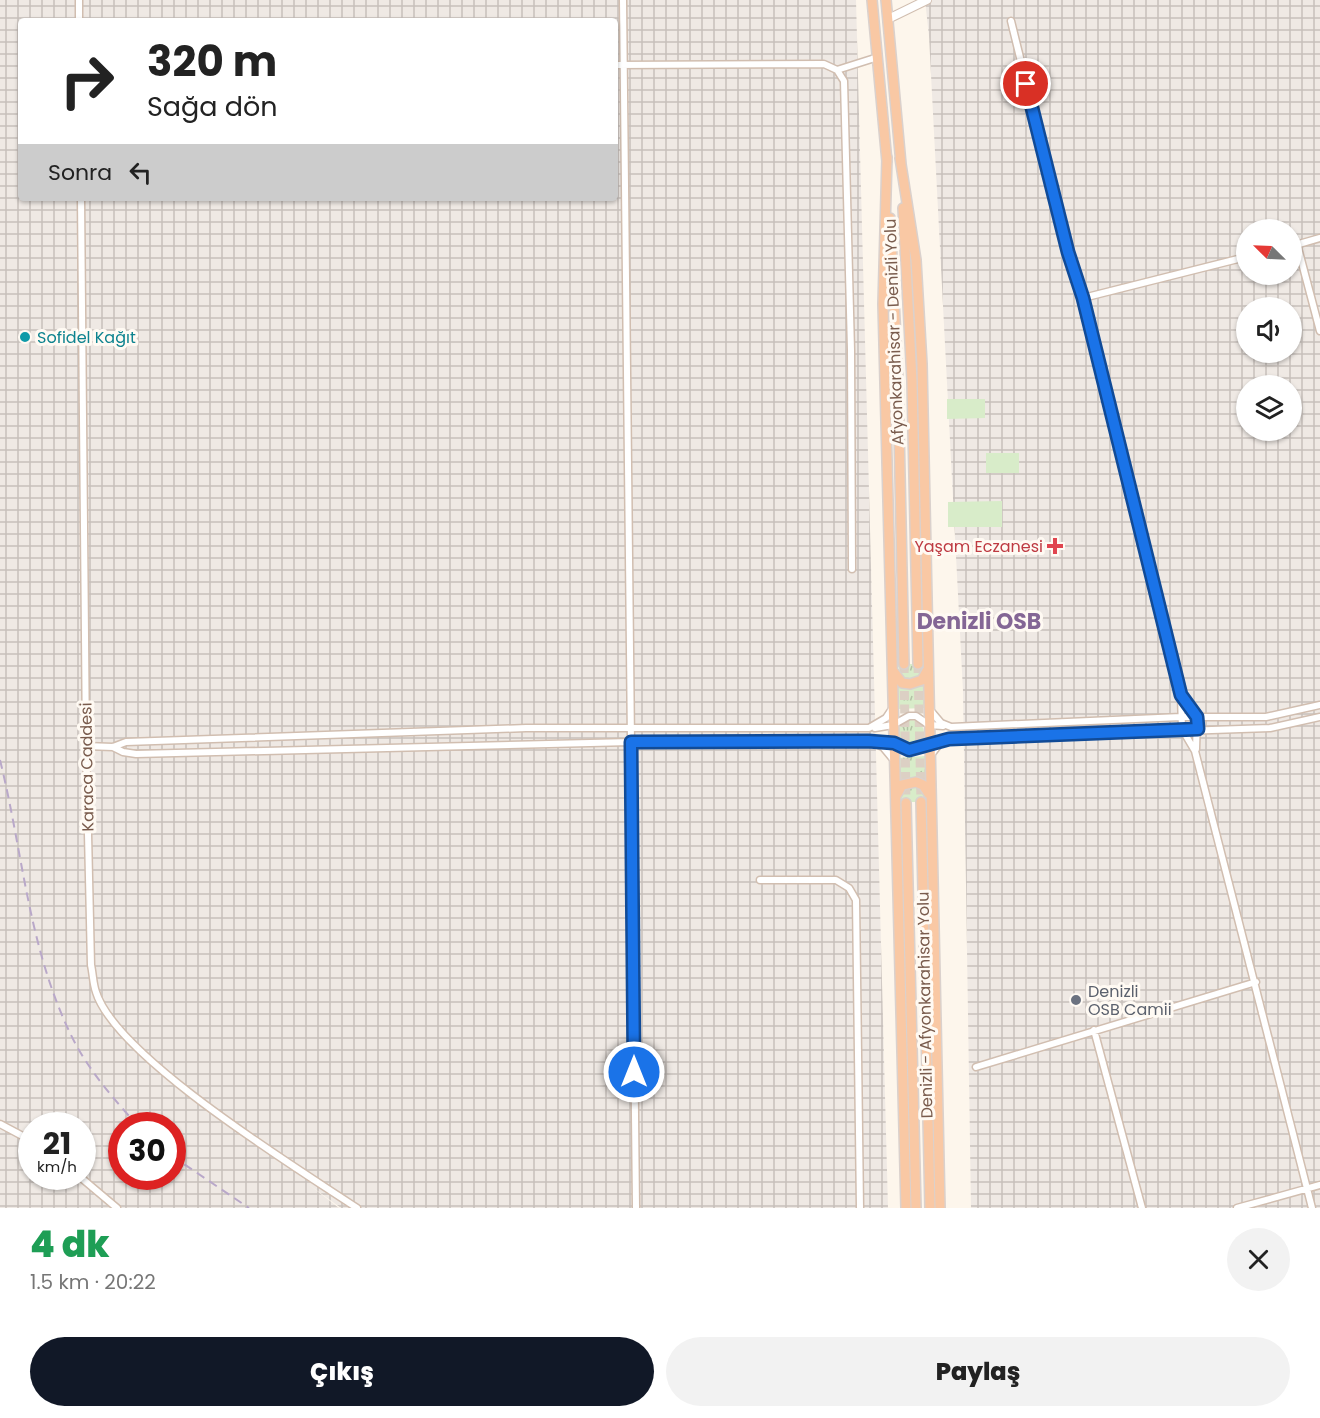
<!DOCTYPE html>
<html lang="tr">
<meta charset="utf-8">
<style>
:root{--surface:#fff;--page:#f2f2f2;--text:#222;--muted:#767676;--accent:#111827}
body{margin:0;font-family:Poppins,sans-serif;background:var(--page);color:var(--text);height:100vh;display:flex;flex-direction:column;font-size:22px;white-space:nowrap}
*{box-sizing:border-box;margin:0}
p{font-size:20px;color:var(--muted)}
.icon{flex:none;width:33px;height:33px;fill:none;stroke:currentColor;stroke-width:2;stroke-linecap:round;stroke-linejoin:round}
.map{position:relative;height:1208px;overflow:hidden}
.drawer{display:flex;flex-direction:column;background:var(--surface);flex:1}
.drawer>*{flex:none}
.guide{position:absolute;left:18px;top:18px;width:600px;height:183px;border-radius:6px;box-shadow:0 2px 4px #0004;background:#fff;color:var(--text);overflow:hidden}
.needle{width:39px;rotate:294deg}
.tools{position:absolute;left:1236px;top:219px;display:grid;gap:12px}
.tools a{display:grid;place-items:center;width:66px;height:66px;border-radius:50%;background:var(--surface);box-shadow:0 2px 4px #0004;font-size:30px}
.speed{position:absolute;left:18px;top:1112px;display:flex;gap:12px;font-size:30px;font-weight:700;text-align:center}
.speed>*{display:grid;place-content:center;width:78px;height:78px;border-radius:50%;background:var(--surface);box-shadow:0 2px 4px #0004;line-height:1}
.speed small{font-size:15px;font-weight:400}
.speed .limit{border:9px solid #d22;background:#fff;color:#111}
.pin{position:absolute;display:grid;place-items:center;width:51px;height:51px;color:#fff;margin:-26px;border:3px solid #fff;border-radius:50%;box-shadow:0 2px 6px #0007}
.me{position:absolute;width:66px;margin:-33px;rotate:0deg;stroke-linejoin:round;filter:drop-shadow(0 0 4px #0008)}
.turn{display:flex;align-items:center;gap:21px;height:126px;padding:0 30px;font-size:27px}
.turn .icon{width:78px;height:78px;stroke-width:2.5}
.turn b{display:block;font-size:42px;line-height:51px}
.then{display:flex;align-items:center;height:57px;padding:0 30px;background:#0003;gap:12px;font-size:22px}
.round{display:grid;place-items:center;flex:none;width:63px;height:63px;border-radius:32px;background:var(--page)}
.overview{display:flex;align-items:center;justify-content:space-between;height:102px;padding:0 30px}
h1{font-size:36px;font-weight:800;line-height:45px;color:#1e9e55}
.button{display:flex;gap:12px;margin-top:auto;padding:12px 30px}
.button a{flex:1;height:69px;border-radius:36px;background:var(--accent);color:#fff;font-size:24px;font-weight:800;line-height:69px;text-align:center}
.button a+a{background:var(--page);color:var(--text)}
.map>svg:first-child{display:block}
</style>
<div class="map">
<svg width="1320" height="1208" viewBox="0 0 1320 1208">
<defs>
<pattern id="industrial-grid" width="8" height="8" patternUnits="userSpaceOnUse" patternTransform="scale(1.5)"><rect width="8" height="8" fill="#efe9e4"/><path d="M0 4h8M4 0v8" fill="none" stroke="#c7c0bb"/></pattern>
<pattern id="grass-tufts" width="24" height="20" patternUnits="userSpaceOnUse" patternTransform="scale(1.5)"><rect width="24" height="20" fill="#d8ecc9"/><path d="M3 7l-1-3M5 7V3M7 7l1-3M15 17l-1-3M17 17v-4M19 17l1-3" fill="none" stroke="#b4c2a5"/></pattern>
</defs>
<rect width="100%" height="100%" fill="#fdf6ec"/>
<path fill="url(#industrial-grid)" fill-rule="evenodd" d="M0,0H856L888,1208H341L308,1184L339,1208H0ZM21,21H615V198H21ZM32,1125H82V1176H32ZM122,1125H172V1176H122Z
M925,0H1320V1208H971L963,691L929,36ZM1246,230H1292V274H1246ZM1246,308H1292V352H1246ZM1246,386H1292V430H1246Z"/>
<path fill="url(#grass-tufts)" d="M897,664H923L918,678L903,679Z
M896,683H924L925,708L897,709Z
M898 733a13 13 0 1 1 26 0a13 13 0 1 1-26 0Z
M925,756L926,781L913,778L899,783L898,758Z
M910,785L919,787L926,796V802H899L901,792Z"/>
<path fill="#d8ecc9" d="M947,399H985V418L947,419Z
M986,453H1019V473H986Z
M1002,501V527H948V502Z"/>
<g fill="none" stroke-linecap="round" stroke-linejoin="round">
<path stroke="#dcd0c4" stroke-width="9" stroke-dasharray="9 4.5" stroke-linecap="butt" d="M904,664L906,803
M918,664L921,802"/>
<g stroke="#d1beb0" stroke-width="9">
<path id="minor" d="M79,0V21
M623,0L636,1208
M1011,21L1068,252L1083,298L1181,695L1182,729L1195,751L1312,1208
M615,65L824,64L837,70L844,81L851,350L852,569
M837,70L878,57
M81,198L86,746L91,965C93,974 93,984 96,992C116,1057 297,1168 357,1208
M1297,244L1320,331
M1292,246L1320,238
M1083,298L1246,257
M1182,696L1197,717L1196,749
M930,710L941,723L951,727L1181,717H1266L1320,705
M875,728L893,725L909,716H916L929,725L943,726
M874,741L894,743L909,750L944,740
M86,746L113,747L126,742L526,728H869L886,718L892,709
M113,747L123,752L136,754L631,742L868,741L883,747L893,759
M930,756L941,742L949,739L1270,728L1320,717
M760,880H836L849,888L856,900L860,1208
M1094,1030L1142,1208
M976,1067L1256,982
M0,1124L32,1141
M79,1176L117,1208
M1237,1208L1320,1185"/>
</g>
<g stroke="#d1beb0" stroke-width="10">
<path id="tertiary" d="M888,19L927,0"/>
</g>
<g stroke="#dad1cd" stroke-width="12">
<path id="trunk" d="M872,0L887,162
M886,0L901,164
M887,157L883,304L906,1208
M900,158L916,260L922,364L940,1208
M903,208L912,381L918,664
M890,218L898,381L904,664
M893,671L902,683L910,684L922,680L927,671
M896,796L902,785L916,782L923,785L929,794
M921,802L930,1208
M906,803L916,1208"/>
</g>
<use href="#minor" stroke="#fff" stroke-width="6"/>
<use href="#tertiary" stroke="#fff" stroke-width="8"/>
<use href="#trunk" stroke="#f9c8a4" stroke-width="9"/>
<path stroke="#b9a8c9" stroke-width="2" stroke-dasharray="9 6" stroke-linecap="butt" d="M0,760C23,853 28,945 70,1033C86,1067 112,1097 137,1125
M172,1156L249,1208"/>
</g>
<g fill="none" stroke-linecap="round" stroke-linejoin="round">
<g stroke="#114b97" stroke-width="15">
<path id="route" d="M634,1072L631,742L868,741L894,743L909,750L949,739L1198,729L1197,717L1181,695L1083,298L1068,252L1026,84"/>
</g>
<use href="#route" stroke="#1a73e8" stroke-width="10"/>
</g>
<circle fill="#0f9aa8" stroke="#fffaf3" stroke-width="2" cx="25" cy="337" r="6"/>
<path fill="#e0444e" stroke="#fffaf3" stroke-width="2" d="M1052 537h6v6h6v6h-6v6h-6v-6h-6v-6h6z"/>
<circle fill="#6b7280" stroke="#fffaf3" stroke-width="2" cx="1076" cy="1000" r="6"/>
<g text-anchor="middle" dominant-baseline="central" stroke-width="6" stroke-linejoin="round" paint-order="stroke">
<g font-size="16" fill="#7a5c4d" stroke="#fffaf3">
<text transform="translate(894 332) rotate(-92)">Afyonkarahisar - Denizli Yolu</text>
<text transform="translate(87 767) rotate(-91)">Karaca Caddesi</text>
<text transform="translate(925 1005) rotate(-91)">Denizli - Afyonkarahisar Yolu</text>
</g>
<g font-size="16" fill="#0d838f" stroke="#fffaf3" text-anchor="start">
<text x="37" y="337">Sofidel Kağıt</text>
</g>
<g font-size="16" fill="#be3a42" stroke="#fffaf3" text-anchor="end">
<text x="1043" y="546">Yaşam Eczanesi</text>
</g>
<g font-size="16" fill="#5b616d" stroke="#fffaf3" text-anchor="start">
<text x="1088" y="991">Denizli<tspan x="1088" dy="18">OSB Camii</tspan></text>
</g>
<g font-size="22" font-weight="bold" fill="#846695" stroke="#fffaf3">
<text x="979" y="621">Denizli OSB</text>
</g>
</g>
</svg>
<div class="tools">
<a><svg class="needle" viewBox="-14 -14 28 28"><path d="M0-13l5 13h-10z" fill="#e53935"/><path d="M0 13l5-13h-10z" fill="#767676"/></svg></a>
<a><svg class="icon" aria-label="sound" viewBox="0 0 24 24"><path d="M4 9h4l5-4v14l-5-4H4zM17 9q2 3 0 6"/></svg></a>
<a><svg class="icon" aria-label="layers" viewBox="0 0 24 24"><path d="M12 4l9 5-9 5-9-5zM3 14l9 5 9-5"/></svg></a>
</div>
<div class="speed"><div>21<small>km/h</small></div><div class="limit">30</div></div>
<div class="pin" style="left:1026px;top:84px;background:#d93025"><svg class="icon" aria-label="arrive" viewBox="0 0 24 24"><path d="M6 21V4h12l-3 4 3 4H6"/></svg></div>
<svg class="me" style="left:634px;top:1072px" viewBox="-20 -20 40 40"><circle r="17" fill="#1a73e8" stroke="#fff" stroke-width="3"/><path d="M0-11L8 9 0 5-8 9z" fill="#fff"/></svg>
<div class="guide">
<div class="turn"><svg class="icon" aria-label="right" viewBox="0 0 24 24"><path d="M7 20v-9h11M14 6l5 5-5 5"/></svg><div><b>320 m</b>Sağa dön</div></div>
<div class="then">Sonra<svg class="icon" aria-label="left" viewBox="0 0 24 24"><path d="M17 20v-9H6M10 6l-5 5 5 5"/></svg></div>
</div>
</div>
<section class="drawer">
<div class="overview"><div><h1>4 dk</h1><p>1.5 km · 20:22</p></div><a class="round"><svg class="icon" aria-label="close" viewBox="0 0 24 24"><path d="M6 6l12 12M18 6L6 18"/></svg></a></div>
<div class="button"><a>Çıkış</a><a>Paylaş</a></div>
</section>
